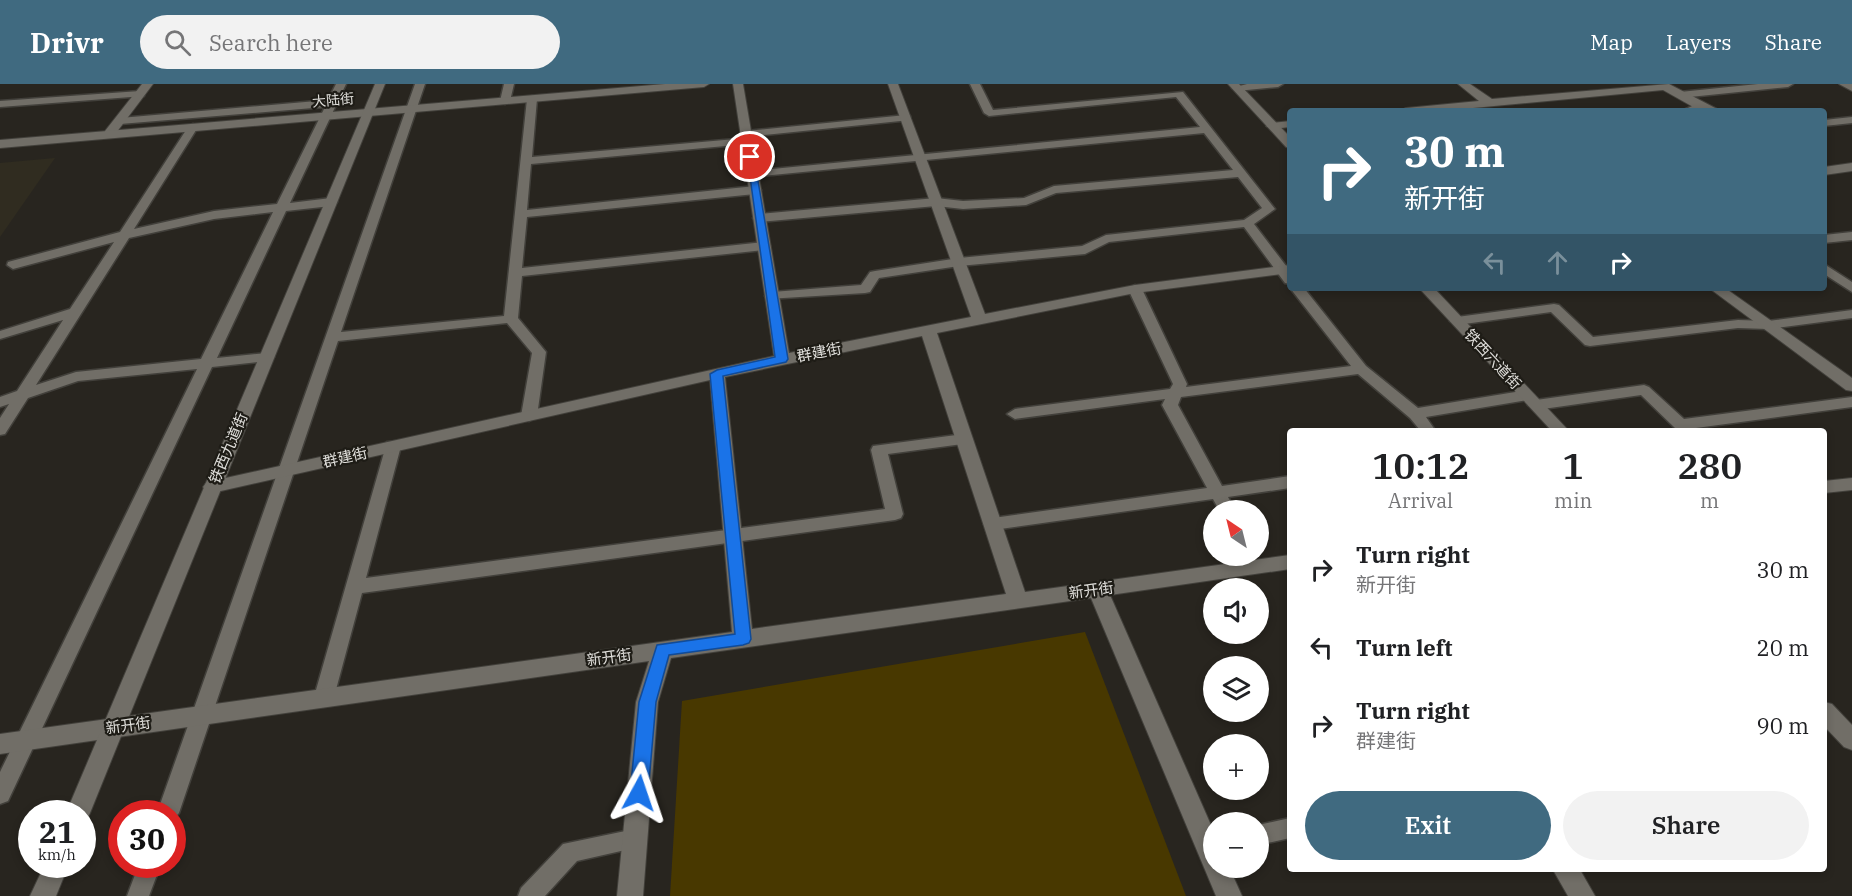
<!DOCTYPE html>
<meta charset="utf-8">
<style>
:root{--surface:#fff;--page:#f2f2f2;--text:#202124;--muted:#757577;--accent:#406a80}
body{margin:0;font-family:"IBM Plex Serif","Noto Sans SC",serif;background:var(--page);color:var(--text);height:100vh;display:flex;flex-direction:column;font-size:22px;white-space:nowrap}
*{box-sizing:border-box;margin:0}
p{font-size:20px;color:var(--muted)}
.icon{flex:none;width:33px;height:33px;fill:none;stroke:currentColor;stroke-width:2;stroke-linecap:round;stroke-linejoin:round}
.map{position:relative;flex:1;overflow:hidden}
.drawer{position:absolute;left:1287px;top:344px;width:540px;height:444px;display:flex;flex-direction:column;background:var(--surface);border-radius:6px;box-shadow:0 3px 9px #0003}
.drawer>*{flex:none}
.hud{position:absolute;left:1287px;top:24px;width:540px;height:183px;border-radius:6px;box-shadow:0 3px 9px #0003;background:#406a80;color:#fff;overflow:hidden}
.needle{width:39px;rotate:325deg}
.buttons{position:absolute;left:1203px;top:416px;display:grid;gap:12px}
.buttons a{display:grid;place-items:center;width:66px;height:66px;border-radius:50%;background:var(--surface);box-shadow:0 3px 9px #0003;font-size:30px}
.speed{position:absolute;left:18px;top:716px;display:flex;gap:12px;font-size:30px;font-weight:700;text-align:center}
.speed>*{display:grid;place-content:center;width:78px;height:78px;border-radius:50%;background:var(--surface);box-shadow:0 3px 9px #0003;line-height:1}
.speed small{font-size:15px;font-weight:400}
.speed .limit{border:9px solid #d22;background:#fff;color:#111}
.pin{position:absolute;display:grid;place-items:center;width:51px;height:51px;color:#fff;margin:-26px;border:3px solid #fff;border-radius:50%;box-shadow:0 2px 6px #0007}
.me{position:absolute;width:66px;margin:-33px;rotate:5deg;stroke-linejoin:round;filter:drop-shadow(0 0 4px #0008)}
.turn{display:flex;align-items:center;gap:21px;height:126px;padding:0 18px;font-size:27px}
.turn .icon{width:78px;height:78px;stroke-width:2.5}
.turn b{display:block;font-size:42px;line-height:51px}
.lanes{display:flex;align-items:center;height:57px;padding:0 18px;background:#0003;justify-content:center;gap:30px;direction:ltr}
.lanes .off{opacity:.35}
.eta{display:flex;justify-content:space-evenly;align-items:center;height:102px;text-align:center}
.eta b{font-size:36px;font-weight:600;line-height:42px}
.cta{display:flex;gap:12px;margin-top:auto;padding:12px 18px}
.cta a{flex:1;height:69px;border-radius:36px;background:var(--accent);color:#fff;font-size:24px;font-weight:600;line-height:69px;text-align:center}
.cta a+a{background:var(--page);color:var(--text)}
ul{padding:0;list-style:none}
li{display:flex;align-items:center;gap:18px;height:78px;padding:0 18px}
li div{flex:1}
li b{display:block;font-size:22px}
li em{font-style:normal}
header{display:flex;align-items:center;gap:36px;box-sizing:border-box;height:84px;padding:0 30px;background:var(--accent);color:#fff}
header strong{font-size:28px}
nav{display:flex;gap:33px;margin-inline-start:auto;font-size:21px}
.search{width:420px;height:54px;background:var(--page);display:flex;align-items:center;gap:15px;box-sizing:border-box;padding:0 21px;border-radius:33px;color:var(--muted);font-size:22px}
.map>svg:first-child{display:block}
</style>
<header>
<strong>Drivr</strong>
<div class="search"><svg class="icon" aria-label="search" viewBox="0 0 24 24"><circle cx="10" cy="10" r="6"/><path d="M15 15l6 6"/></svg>Search here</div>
<nav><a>Map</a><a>Layers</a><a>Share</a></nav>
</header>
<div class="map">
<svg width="1852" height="812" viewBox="0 0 1852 812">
<rect width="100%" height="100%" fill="#28251f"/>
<path fill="#302c20" d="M55,74L0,153V79Z"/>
<path fill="#483800" d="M1085,548L1186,812H670L682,617Z"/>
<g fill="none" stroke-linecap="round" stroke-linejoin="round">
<g stroke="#42403b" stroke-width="3">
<path id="service" d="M336,0H346L290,119L331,114L337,118L331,122L286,127L217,274L267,269L274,273L267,277L212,283L8,717L0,720V688L197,285L78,297L28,314L5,350L0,351V334L9,320L0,323V313L17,307L63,236L0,255V247L70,225L114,158L13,185L7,181L8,178L120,148L188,43L193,40L198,43L134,145L214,127L277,120L325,23L120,40L115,37L120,34L328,16ZM273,128L201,275L76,288L36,301L129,154L214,135Z
M415,0H425L341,248L504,232L527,15L532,12L537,15L532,73L747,54L752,57L747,60L531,80L527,126L755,102L761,106L755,110L527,133L522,184L764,158L770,162L764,166L522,192L518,234L546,268L537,332L529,337L521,332L532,269L507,239L338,257L179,729L172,737V729H157Z
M504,0H514L510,17L505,20L500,17Z
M970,0H980L993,26L1183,8L1275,125L1254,140L1290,187V200L1285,199L1244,143L1109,158L1085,170L959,182L879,194L870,208L865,209L767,215L765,212L772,208L861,201L870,188L875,187L959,174L1082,162L1106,151L1244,136L1262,124L1238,93L1056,109L1026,121L963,125L936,122L759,138L753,134L759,130L936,114L963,117L1024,114L1054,102L1233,86L1204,49L752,93L746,90L752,87L1200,43L1176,13L989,32L984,29Z
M1247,0H1283L1278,3L1237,7L1232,4Z
M1758,0H1793L1788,3L1680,14L1675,11L1680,8Z
M140,7L144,8V12L0,23V17Z
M1699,19L1703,20V24L1695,27H1681Z
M906,31L910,32V36L746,53L741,50L746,47Z
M1852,33V39L1824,42V36Z
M1852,148V156L1824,159V151Z
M1824,180L1852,198V208L1824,190Z
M1135,201L1142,205L1187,300L1186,303L1351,282L1290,204H1304L1366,282L1418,324L1527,306L1534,311L1527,316L1426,333L1435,346H1420L1410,334L1358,290L1181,313L1178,321L1222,402L1290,392V404L1228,413L1235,426H1219L1213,415L993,446L987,444L984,440L987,436L993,434L1207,404L1162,321L1165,315L1015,335L1007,330L1015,325L1170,305L1173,300L1128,205Z
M1554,220L1559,221L1593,253L1738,236L1768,237L1852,226V234L1768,245L1738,244L1590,262L1585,261L1551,228L1457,241L1450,237L1457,233Z
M1644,301L1649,303L1684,335L1852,313V323L1681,346L1676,345L1641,311L1536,326L1528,321L1536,316Z
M964,350L970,351L972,355L970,359L888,370L903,430L901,434L895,436L362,509L334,613L331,619L324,621L317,619L314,613L387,358H399L401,362L366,494L885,425L871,366L873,362Z
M1290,734V754L1258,761V741Z
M635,745L643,748L646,755L643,762L577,777L545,812H518L521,804L563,760Z
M139,780H161L149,812H127Z"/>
</g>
<g stroke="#42403b" stroke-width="2">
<path id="minor" d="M142,0H153L113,53H105V47Z
M733,0H743L789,269L971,233L888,0H898L985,230L1135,201L1290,181V189L1135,209L937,249L1025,508L1290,471V485L1110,511L1214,748V783H1229L1242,812H1216L1091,514L671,574L658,618L643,812H617L636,618L649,577L0,670V650L732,548L710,296L212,409L206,407L203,403L206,399L212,397L774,272ZM922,252L1006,510L752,545L725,293Z
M1458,0H1470L1492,15L1669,0L1721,27L1695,24L1663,6L1441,27H1400L1406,24L1479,17Z
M1839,0H1852V7Z
M1290,37V43L1272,45L1266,42L1272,39Z
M1852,79V87L1824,91V83Z
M1709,204H1725L1852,294V307L1846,306Z
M1852,394V406L1824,409V397Z
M1552,784H1579L1595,812H1568Z"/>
</g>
<g stroke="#42403b" stroke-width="2">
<path id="tertiary" d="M665,0H709L704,3L0,64V56Z"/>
</g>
<g stroke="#42403b" stroke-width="2">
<path id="secondary" d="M375,0H385L90,729L86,737L82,738V729H66Z
M1228,0H1239L1290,53V64L1286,63Z
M1419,204H1434L1568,346H1551Z
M1824,618L1832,620L1852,641V666L1844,663L1824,642Z
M45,780H69L56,812H30Z"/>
</g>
<use href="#service" fill="#716e67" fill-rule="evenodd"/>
<use href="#minor" fill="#716e67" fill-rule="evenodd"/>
<use href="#tertiary" fill="#716e67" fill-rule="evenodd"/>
<use href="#secondary" fill="#716e67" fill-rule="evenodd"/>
</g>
<path fill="#1a73e8" stroke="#114b97" stroke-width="1.5" d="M747,71L754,73L788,275L786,278L723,292L751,555L749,559L743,561L669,571L656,618L648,709L645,715L639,717L633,715L630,709L639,618L657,561L735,550L710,290L717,286L775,273Z"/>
<g text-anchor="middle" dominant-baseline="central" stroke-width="4.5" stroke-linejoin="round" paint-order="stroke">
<g font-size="14" fill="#e0dfdb" stroke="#1e1c16">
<text transform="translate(333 16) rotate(-5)">大陆街</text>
</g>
<g font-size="15" fill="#e0dfdb" stroke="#1e1c16">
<text transform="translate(819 268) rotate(-11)">群建街</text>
<text transform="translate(1493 275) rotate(47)">铁西六道街</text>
<text transform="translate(228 364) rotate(-67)">铁西九道街</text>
<text transform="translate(345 373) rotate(-13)">群建街</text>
<text transform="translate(1091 506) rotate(-8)">新开街</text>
<text transform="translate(609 573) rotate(-8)">新开街</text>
<text transform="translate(128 641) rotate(-8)">新开街</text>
</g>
</g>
</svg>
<div class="buttons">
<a><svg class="needle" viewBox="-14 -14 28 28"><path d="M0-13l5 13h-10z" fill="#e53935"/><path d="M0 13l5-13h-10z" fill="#757577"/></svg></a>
<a><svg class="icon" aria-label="sound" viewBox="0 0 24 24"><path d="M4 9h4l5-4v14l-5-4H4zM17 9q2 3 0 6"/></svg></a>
<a><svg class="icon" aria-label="layers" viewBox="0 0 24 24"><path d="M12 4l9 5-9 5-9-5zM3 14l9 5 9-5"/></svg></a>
<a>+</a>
<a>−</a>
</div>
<div class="speed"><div>21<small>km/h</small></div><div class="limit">30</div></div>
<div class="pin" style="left:750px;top:73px;background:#d93025"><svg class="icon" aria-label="arrive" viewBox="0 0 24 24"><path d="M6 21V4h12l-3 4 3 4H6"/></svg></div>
<svg class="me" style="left:639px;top:709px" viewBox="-20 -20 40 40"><path d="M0-17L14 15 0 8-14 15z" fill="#1a73e8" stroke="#fff" stroke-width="4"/></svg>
<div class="hud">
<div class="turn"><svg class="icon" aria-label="right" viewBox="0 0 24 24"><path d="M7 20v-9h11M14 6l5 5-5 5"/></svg><div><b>30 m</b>新开街</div></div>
<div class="lanes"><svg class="icon off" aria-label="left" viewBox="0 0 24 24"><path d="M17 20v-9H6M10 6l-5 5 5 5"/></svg><svg class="icon off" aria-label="ahead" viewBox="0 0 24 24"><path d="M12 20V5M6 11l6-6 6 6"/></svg><svg class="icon" aria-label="right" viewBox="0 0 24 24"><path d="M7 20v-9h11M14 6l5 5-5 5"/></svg></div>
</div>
<section class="drawer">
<div class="eta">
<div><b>10:12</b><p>Arrival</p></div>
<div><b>1</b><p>min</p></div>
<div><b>280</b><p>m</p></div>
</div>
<ul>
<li><svg class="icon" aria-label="right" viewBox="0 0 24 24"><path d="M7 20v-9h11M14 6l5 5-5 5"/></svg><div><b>Turn right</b><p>新开街</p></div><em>30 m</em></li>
<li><svg class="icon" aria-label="left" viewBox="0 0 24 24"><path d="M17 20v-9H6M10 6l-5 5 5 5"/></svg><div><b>Turn left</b></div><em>20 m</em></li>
<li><svg class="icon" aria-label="right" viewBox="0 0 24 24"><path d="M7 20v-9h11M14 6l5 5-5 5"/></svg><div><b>Turn right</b><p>群建街</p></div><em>90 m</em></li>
</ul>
<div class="cta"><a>Exit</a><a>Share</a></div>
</section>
</div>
